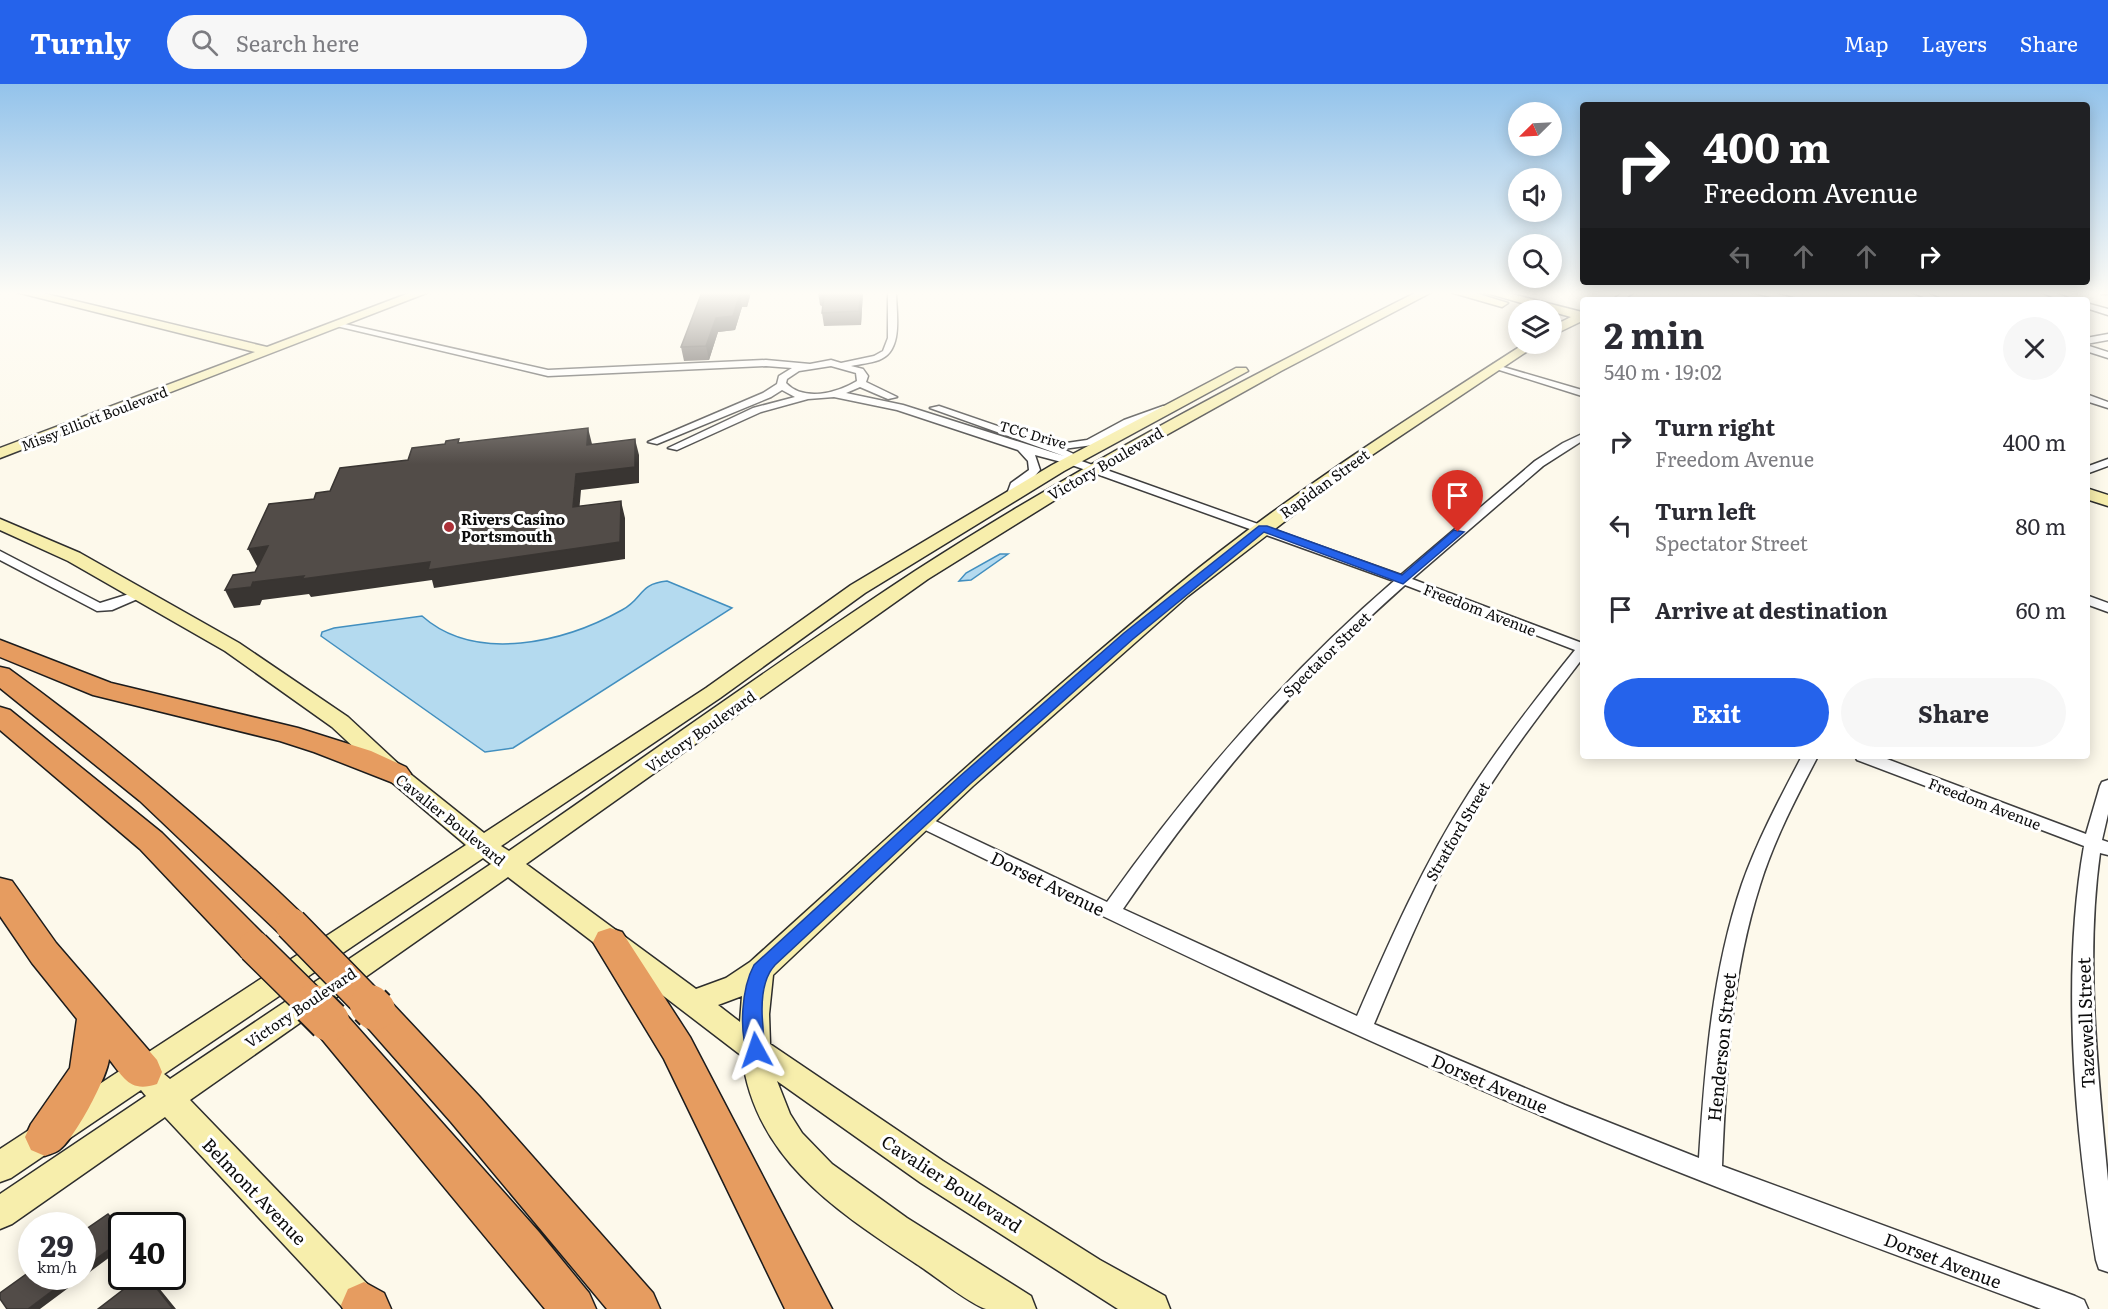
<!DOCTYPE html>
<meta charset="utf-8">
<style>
:root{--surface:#fff;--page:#f7f7f7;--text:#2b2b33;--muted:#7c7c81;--accent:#2563eb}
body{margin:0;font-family:Literata,serif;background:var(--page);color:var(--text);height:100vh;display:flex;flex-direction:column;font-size:22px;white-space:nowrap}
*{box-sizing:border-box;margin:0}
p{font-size:20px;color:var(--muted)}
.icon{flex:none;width:33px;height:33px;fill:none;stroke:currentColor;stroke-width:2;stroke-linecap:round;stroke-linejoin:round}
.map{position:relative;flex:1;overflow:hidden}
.details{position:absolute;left:1580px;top:213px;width:510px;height:462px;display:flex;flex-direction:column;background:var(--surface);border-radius:6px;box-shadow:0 3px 15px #0003}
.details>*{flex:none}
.guide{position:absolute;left:1580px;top:18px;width:510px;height:183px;border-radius:6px;box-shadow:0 3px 15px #0003;background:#202124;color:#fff;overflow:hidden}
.needle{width:39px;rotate:246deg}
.buttons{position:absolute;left:1508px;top:18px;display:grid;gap:12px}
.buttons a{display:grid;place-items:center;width:54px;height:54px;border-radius:50%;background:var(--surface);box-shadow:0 3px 15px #0003;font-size:30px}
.speed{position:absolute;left:18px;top:1128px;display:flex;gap:12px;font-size:30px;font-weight:700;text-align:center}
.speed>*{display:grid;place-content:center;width:78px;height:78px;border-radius:50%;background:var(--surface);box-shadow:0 3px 15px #0003;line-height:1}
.speed small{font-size:15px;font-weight:400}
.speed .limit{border:3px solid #111;border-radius:9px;background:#fff;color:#111}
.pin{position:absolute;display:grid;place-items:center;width:51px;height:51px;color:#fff;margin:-62px -26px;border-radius:50% 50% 50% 0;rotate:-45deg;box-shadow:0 0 6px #0007}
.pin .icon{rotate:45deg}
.me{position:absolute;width:66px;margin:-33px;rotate:355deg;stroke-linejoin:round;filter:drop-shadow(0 0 4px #0008)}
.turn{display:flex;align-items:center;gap:21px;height:126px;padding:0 24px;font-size:27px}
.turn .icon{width:78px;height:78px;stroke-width:2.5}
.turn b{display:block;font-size:42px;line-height:51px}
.lanes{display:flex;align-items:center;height:57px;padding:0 24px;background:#0003;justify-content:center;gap:30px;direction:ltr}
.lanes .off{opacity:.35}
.round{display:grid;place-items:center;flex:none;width:63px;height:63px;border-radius:32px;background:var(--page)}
.summary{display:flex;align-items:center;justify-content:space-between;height:102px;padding:0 24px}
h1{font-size:36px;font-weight:700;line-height:45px}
.button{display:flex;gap:12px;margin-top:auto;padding:12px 24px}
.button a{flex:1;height:69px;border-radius:36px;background:var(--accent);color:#fff;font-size:24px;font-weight:700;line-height:69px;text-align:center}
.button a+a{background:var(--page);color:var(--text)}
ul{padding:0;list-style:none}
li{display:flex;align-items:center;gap:18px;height:84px;padding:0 24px}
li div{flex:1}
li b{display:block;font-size:22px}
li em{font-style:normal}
header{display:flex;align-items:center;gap:36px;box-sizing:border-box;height:84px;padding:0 30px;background:var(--accent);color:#fff}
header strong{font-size:28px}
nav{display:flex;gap:33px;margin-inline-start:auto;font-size:21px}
.search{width:420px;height:54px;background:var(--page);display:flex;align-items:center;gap:15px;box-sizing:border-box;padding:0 21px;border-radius:33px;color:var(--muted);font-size:22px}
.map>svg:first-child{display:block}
</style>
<header>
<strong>Turnly</strong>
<div class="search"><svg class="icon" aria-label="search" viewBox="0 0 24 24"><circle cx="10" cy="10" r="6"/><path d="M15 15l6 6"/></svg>Search here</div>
<nav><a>Map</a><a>Layers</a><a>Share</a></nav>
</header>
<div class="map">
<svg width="2108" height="1225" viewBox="0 0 2108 1225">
<rect width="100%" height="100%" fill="#fdf9eb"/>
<path fill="#b4daef" stroke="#428fbf" stroke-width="1.5" d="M1000,470H1008L971,496L959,497L966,489Z
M667,497L732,524L513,664L485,668L321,552L322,548L334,544L422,532C476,580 565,558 622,526C644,514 638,500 667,497Z"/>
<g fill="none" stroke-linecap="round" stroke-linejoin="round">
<g stroke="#3e3e3e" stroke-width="3">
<path id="street" d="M888,208H896C896,229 904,267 879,276C871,279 860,280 851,282L863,285L868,292L866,298L897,313L888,315L860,303L846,309L903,321L1064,372L930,324L939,322L1053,361L1087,356L1124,336L1163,322H1171V326L1132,340L1093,361L1063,365L1076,371L1073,374L1401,491L1535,377L1563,359L1582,350V357L1543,382L1412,495L1582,559V575C1547,621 1511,667 1481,716C1438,787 1406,864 1374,940L1565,1021L1699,1074C1705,981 1712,888 1742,800C1758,755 1780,714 1802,672H1818C1796,714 1774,756 1760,801C1731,892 1726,987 1722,1082L2075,1212L2084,1216L2088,1225H2041C1876,1163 1709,1103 1547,1034C1332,943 1124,843 915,741L912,737L915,733H927L1107,818C1191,700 1284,592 1394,497L1069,380L1035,371L1040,386L1032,395L1020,403L1017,412H1009L1007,410L1011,399L1029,386L1028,377L1018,366L897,326L834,313L808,315L761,328L677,366L668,364L753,324L795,313L782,306L771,313L657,360L648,358L763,309L777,300L779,292L792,284L766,282L548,292L332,241L336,238L548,286L766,276L810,280L831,276L841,279L874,272L883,267L888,254ZM831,282L856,289L857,297C837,309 804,318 786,299L787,295L799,287ZM1405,501L1575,566C1538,612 1501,659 1469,709C1424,779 1390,856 1357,932L1123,825C1204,706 1296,597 1405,501Z
M1624,208H1635L1622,216H1612Z
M1750,208H1769L1801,216H1784Z
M1911,208H1924L1943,216H1931Z
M2040,208H2053L2073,216H2061Z
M2100,208H2108V210H2101Z
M2086,219L2108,225V231L2086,224Z
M2108,250V256L2086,260V254Z
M2086,261L2108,268V274L2086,267Z
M1493,280L1582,306V312L1493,284Z
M2086,310L2108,318V324L2086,317Z
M2108,375V382L2086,390V383Z
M0,467L100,519L142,506L149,510L112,526L97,527L0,476Z
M2086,511L2108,519V528L2086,520Z
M1855,672H1879L2086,750L2100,702L2102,698L2108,696V730L2102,756L2108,758V771L2100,769C2085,878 2098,987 2108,1097C2108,1127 2108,1158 2108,1188L2099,1185L2096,1176C2075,1047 2061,891 2084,762L1857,676Z"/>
</g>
<g stroke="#2d2d2d" stroke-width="3">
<path id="secondary" d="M16,208H38L267,263L412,208H429L0,374V364L255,268Z
M1417,208H1432L1281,287L1100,388L928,495L526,780L696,905L726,894L750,878C890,752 1028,625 1173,505C1283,414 1404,337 1524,260H1538L1363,377L1188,512L973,702L773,891L769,930L770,960L943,1077L1100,1176L1165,1212L1170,1225H1118L921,1099L777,997L790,1030L802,1049L832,1080L907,1134L1031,1212L1036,1225C1021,1225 999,1225 986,1225C970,1220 936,1193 921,1183C840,1129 755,1077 742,972L508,793L190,1016L376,1209L382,1221L380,1225H344L165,1033L12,1140L0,1145V1110L146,1012L141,1006L11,1094L0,1098V1065L466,761L388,695L332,643L225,567L68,477L0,446V435L80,469L239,559L348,633L404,685L484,749L706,604L851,501L1052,381L1236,284H1246L1248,287L1064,387L865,509L720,614L501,762L509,767C644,674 778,577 915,487C1076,383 1246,294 1417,208ZM483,774L491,780L170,995L164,990ZM742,912L740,938L718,921Z
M1450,208H1472L1508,219L1502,223Z
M1483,208H1504L1582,228V237L1551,252V243L1571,233Z
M2086,404L2108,411V422L2086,415Z"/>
</g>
<g stroke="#1c1c1c" stroke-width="3">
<path id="highway" d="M0,556L111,599L298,644L371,667L406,683L411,690L406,697L396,700L314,668L280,657L93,611L0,573Z
M0,583L9,585C113,660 210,742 303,831L308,840L303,849L291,853L279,849L140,717L0,604Z
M0,623L10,626L162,749L266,853L271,863L266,873L254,877L242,873L140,765L0,646Z
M0,794L12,797L56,859L157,976L162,988L157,1000C130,1009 124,994 109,975C107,994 74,1056 59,1066C55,1069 49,1070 45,1072L31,1066L25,1053L31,1040L70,984L77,935L32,879L0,832Z
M610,844L622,848L690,953L832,1225H785L664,975L593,858L598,848Z
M375,911L388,915L479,1012L653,1209L660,1225H607L451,1038L362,937L357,926L362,915Z
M329,922L342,926L539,1148L589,1209L596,1225H545L316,948L311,937L316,926Z
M364,1198L384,1209L391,1225H343L341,1221L348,1205Z"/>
</g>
<use href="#street" fill="#fff" fill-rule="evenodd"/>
<use href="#secondary" fill="#f7eeac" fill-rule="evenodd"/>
<use href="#highway" fill="#e69c60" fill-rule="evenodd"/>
<g stroke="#1c1c1c" stroke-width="35" stroke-linecap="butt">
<path id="highway-bridge-far1" d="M291,840L371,922
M254,863L314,922"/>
</g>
<g stroke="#1c1c1c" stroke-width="44" stroke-linecap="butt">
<path id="highway-bridge" d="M313,921L329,937
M370,921L375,926"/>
</g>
<use href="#highway-bridge-far1" stroke="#e69c60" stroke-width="32"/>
<use href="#highway-bridge" stroke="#e69c60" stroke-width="40"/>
</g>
<path fill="#47413e" d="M702,208H751L747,223H742L735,246L718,248L709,276L684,277L681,263Z
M818,208H863L861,241L824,242L822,229L823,223L820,221Z"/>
<path fill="#393532" d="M746,208H751L747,223L745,210Z
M861,208H863L861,241L859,227Z
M740,210L742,223L735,246L718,248L709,276L706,262L716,234Z
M588,344L592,360L587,361Z
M635,355L639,371V399L581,406L578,440L573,423L576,390Z
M621,417L625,434V475L434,504L432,496L311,513L309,510L262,516L260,521L234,524L225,506L253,498Z
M268,462L277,479L257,482L248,465Z
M122,1156V1164L40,1225H28L72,1192H82V1185Z
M147,1192L159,1204L176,1225H173Z"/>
<path fill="#524c48" stroke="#393532" stroke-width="1.5" d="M702,208H746L745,210H740L733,232L716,234L706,262L681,263Z
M819,208H861L859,227L822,229L824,211Z
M588,344L587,361L635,355V383L576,390L573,423L621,417L620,458L428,486L430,478L302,495L304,492L253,498L251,503L225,506L233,491L255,488L268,462L248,465L269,420L314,415L316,409L330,407L340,384L408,376L412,364L445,360L446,357L459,355L458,359Z
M108,1130L122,1147V1156L82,1185V1148Z
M32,1186V1192H72L28,1225H7L0,1215V1209Z
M141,1192H147L173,1225H98Z"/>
<linearGradient id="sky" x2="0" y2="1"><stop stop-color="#93c3eb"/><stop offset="0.55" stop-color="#fefcf6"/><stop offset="1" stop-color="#fefcf6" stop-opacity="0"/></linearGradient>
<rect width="2108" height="380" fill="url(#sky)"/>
<path fill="#2563eb" stroke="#184099" stroke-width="1.5" d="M1259,442H1267L1402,491L1454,446L1464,448L1403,500L1264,448L1133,555L970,700L775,881C761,896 761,923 763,943C763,953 767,963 763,972L756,974L749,972C738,948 742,903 754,881L959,693L1124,549Z"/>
<circle fill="#ac3138" stroke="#fff" stroke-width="2" cx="449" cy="443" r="6"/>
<g text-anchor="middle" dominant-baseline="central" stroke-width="6" stroke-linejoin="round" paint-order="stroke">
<g font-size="14" fill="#0b0b0b" stroke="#fff">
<text transform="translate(94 334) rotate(-21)">Missy Elliott Boulevard</text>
<text transform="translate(1033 350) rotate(16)">TCC Drive</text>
</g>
<g font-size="15" fill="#0b0b0b" stroke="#fff">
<text transform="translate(1105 379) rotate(-30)">Victory Boulevard</text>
<text transform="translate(1324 399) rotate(-36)">Rapidan Street</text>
<text transform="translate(1480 525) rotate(21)">Freedom Avenue</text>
<text transform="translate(1326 570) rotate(-44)">Spectator Street</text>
<text transform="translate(700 647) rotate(-35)">Victory Boulevard</text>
<text transform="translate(1985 719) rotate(21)">Freedom Avenue</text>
<text transform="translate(451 735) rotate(39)">Cavalier Boulevard</text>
<text transform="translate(1457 747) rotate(-60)">Stratford Street</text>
<text transform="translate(300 923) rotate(-34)">Victory Boulevard</text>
</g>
<g font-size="15" font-weight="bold" fill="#0b0b0b" stroke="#fff" text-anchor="start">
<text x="461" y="434">Rivers Casino<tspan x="461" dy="17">Portsmouth</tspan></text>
</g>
<g font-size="18" fill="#0b0b0b" stroke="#fff">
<text transform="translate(1048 799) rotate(26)">Dorset Avenue</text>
<text transform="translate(2085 939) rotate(-92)">Tazewell Street</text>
<text transform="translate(1721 963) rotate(-84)">Henderson Street</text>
<text transform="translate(1490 999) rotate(23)">Dorset Avenue</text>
<text transform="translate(952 1099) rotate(33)">Cavalier Boulevard</text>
<text transform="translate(255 1107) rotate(46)">Belmont Avenue</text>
<text transform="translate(1943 1176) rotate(21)">Dorset Avenue</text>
</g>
</g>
</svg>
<div class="buttons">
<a><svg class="needle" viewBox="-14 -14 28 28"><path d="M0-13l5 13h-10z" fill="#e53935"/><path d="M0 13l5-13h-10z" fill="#7c7c81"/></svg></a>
<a><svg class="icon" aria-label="sound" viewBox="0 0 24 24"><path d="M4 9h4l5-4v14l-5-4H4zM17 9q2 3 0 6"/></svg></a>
<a><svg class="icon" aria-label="search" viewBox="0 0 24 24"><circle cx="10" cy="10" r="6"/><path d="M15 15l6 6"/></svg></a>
<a><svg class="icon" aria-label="layers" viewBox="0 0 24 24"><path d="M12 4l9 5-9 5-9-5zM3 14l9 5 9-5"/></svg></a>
</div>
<div class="speed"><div>29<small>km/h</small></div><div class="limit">40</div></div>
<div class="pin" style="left:1458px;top:448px;background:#d93025"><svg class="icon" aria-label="arrive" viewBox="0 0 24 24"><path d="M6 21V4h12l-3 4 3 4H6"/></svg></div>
<svg class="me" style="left:756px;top:966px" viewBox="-20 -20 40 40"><path d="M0-17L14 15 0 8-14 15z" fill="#2563eb" stroke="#fff" stroke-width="4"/></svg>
<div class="guide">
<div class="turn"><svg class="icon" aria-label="right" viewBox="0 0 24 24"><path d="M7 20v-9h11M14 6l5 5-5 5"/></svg><div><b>400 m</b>Freedom Avenue</div></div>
<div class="lanes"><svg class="icon off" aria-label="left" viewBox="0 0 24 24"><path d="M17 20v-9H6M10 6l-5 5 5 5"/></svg><svg class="icon off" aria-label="ahead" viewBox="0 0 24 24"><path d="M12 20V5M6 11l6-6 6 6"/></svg><svg class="icon off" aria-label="ahead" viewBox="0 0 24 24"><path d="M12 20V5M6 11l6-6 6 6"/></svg><svg class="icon" aria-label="right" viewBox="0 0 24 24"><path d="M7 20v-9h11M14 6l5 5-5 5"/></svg></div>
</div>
<section class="details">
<div class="summary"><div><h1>2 min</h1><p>540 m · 19:02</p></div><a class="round"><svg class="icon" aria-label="close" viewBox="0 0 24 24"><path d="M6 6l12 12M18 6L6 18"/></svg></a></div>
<ul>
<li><svg class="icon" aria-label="right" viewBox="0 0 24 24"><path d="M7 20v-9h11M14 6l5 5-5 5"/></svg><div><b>Turn right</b><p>Freedom Avenue</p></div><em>400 m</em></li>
<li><svg class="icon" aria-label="left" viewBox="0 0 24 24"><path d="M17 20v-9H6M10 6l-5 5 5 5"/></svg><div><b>Turn left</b><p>Spectator Street</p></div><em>80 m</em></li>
<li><svg class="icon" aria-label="arrive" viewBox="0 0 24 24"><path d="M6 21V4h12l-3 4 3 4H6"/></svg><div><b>Arrive at destination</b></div><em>60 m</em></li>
</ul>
<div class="button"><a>Exit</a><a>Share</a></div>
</section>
</div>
